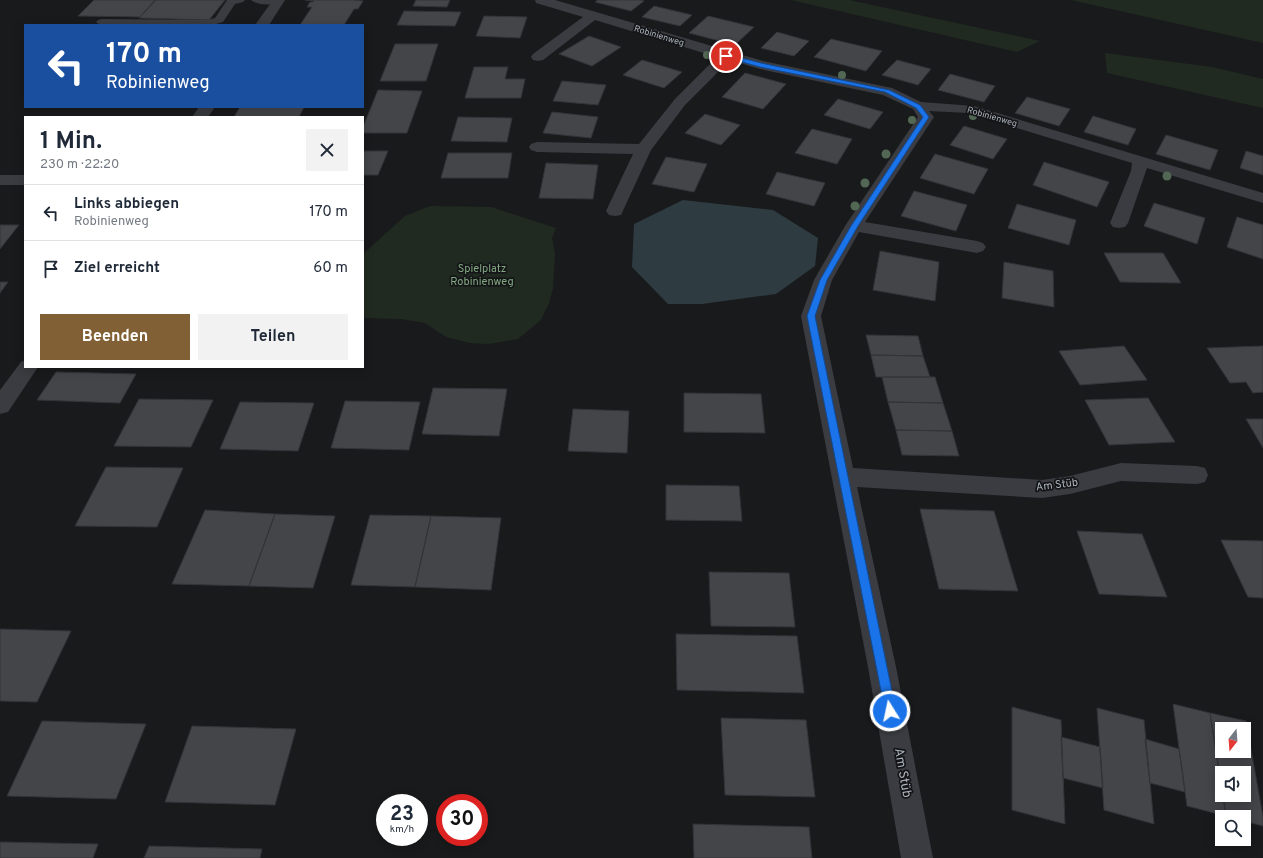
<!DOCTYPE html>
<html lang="de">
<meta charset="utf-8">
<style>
:root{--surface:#fff;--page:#f2f2f3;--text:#1f2937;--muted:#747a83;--line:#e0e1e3;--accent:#826035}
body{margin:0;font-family:Overpass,sans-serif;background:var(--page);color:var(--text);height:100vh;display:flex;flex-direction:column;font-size:15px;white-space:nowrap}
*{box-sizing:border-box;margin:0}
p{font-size:13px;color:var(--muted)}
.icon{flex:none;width:22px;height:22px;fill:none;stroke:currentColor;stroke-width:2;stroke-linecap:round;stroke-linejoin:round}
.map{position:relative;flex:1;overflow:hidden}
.drawer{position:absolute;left:24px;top:116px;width:340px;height:252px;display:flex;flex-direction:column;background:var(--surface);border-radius:0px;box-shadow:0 2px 10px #0003}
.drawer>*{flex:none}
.guide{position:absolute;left:24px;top:24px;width:340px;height:84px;border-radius:0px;box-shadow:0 2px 10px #0003;background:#1a4fa0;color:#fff;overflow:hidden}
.needle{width:26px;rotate:197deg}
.fabs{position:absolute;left:1215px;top:722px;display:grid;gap:8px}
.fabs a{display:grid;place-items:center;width:36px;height:36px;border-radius:0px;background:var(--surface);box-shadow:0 2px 10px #0003;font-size:20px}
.speed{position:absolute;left:376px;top:794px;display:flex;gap:8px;font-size:20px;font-weight:700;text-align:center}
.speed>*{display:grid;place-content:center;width:52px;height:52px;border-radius:50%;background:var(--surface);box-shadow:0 2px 10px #0003;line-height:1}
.speed small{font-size:10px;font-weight:400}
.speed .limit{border:6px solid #d22;background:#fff;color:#111}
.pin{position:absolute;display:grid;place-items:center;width:34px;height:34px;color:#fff;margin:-17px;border:2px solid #fff;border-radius:50%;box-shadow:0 1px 4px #0007}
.me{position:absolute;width:44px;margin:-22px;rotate:350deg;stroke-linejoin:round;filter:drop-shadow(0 0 3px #0008)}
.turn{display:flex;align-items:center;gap:14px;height:84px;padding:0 16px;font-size:18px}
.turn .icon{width:52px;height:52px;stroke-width:2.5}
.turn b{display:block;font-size:28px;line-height:34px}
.round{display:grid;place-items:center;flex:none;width:42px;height:42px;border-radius:0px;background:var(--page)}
.head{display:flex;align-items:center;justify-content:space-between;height:68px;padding:0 16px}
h1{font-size:24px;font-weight:700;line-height:30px}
.button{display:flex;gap:8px;margin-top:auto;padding:8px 16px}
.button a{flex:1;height:46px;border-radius:0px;background:var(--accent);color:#fff;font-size:16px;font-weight:700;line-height:46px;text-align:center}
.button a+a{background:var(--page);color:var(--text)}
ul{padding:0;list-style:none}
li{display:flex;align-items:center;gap:12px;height:56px;padding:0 16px;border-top:1px solid var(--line)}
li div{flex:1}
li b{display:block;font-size:15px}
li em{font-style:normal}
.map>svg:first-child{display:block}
</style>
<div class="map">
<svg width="1263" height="858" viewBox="0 0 1263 858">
<rect width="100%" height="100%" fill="#191a1c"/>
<path fill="#212a21" d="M791,0H849L1040,41L1017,52Z
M1071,0H1263V43Z
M1105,53L1212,67L1263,79V108L1107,73Z
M430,206L491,207L556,228L552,238L555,253L553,288L549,303L541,320L518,339L488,344L470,343L446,337L425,323L401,319L363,318V254L405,216Z"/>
<path fill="#2e3b41" d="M683,200L773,210L818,238L815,266L776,294L702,304H668L632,267L634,224Z"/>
<path fill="#434549" stroke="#333438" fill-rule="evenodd" d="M94,0H155L140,17L78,16Z
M156,0H225L209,20L139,18Z
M305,0H354L363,1L358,9H354L344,25H300L312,7H307L310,2H313L314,1Z
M416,0H450L447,7L413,6Z
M598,0H640L644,1L631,11L595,2Z
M654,6L692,15L680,26L642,17Z
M404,11L461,12L455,26L397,25Z
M484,16L527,17L520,38L476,36Z
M708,16L754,27L735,45L689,33Z
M777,32L809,41L794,56L761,48Z
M589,36L621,47L592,66L559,54Z
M831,39L882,51L866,71L814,57Z
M395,44H438L426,81H380Z
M642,60L682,72L664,88L623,75Z
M897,60L931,69L918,85L882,75Z
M474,67H508L505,79H525L521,98H465Z
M745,73L786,84L763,109L722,97Z
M950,74L995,86L984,102L938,90Z
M562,81L606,85L598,105L553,101Z
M378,90L422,91L407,133H363V127Z
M1027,97L1070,109L1059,126L1015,113Z
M838,99L883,112L870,129L824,115Z
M240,107H304L299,117H234Z
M552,112L598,117L591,138L543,133Z
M705,114L740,125L721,145L685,133Z
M1093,116L1136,129L1128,145L1084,132Z
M458,117L512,118L507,142L451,141Z
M964,126L1007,139L993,159L950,145Z
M812,129L852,139L837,164L795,153Z
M1166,135L1218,150L1210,170L1156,154Z
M363,151H388L378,175H363Z
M1246,151L1263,156V175L1240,168Z
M448,153H512L508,178H441Z
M935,154L988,169L974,194L920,178Z
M666,157L707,164L694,192L652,184Z
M1044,162L1109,182L1097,207L1033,185Z
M546,163L598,165L593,199L539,198Z
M777,172L825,183L814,206L766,194Z
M914,191L967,205L956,231L901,216Z
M1154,203L1205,218L1197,244L1144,226Z
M1017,204L1076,220L1069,245L1008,228Z
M1237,217L1263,225V259L1227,247Z
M0,225H19L0,249Z
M880,251L939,262L935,301L873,290Z
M1104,253H1163L1181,283L1120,282Z
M1004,262L1053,271L1054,307L1002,298Z
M0,282H8L0,293Z
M866,335L918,336L923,356L871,355Z
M1124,346L1147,380L1080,385L1059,351Z
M1263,346V392L1253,393L1246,382L1230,383L1207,348Z
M871,355L923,356L930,377H876Z
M56,372L136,374L120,403L37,400Z
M882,377H935L943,403L888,402Z
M433,388L507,389L499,436L422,434Z
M684,393L761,394L765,433L684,432Z
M1148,398L1175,442L1109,445L1085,400Z
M139,399L213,400L191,447L114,446Z
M345,401L420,402L409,450L331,448Z
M240,402L314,403L298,451L220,449Z
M888,402L943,403L952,431L896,430Z
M573,409L629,411L627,453L568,451Z
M1246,419H1263V448Z
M896,430L952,431L959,456L902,455Z
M106,467L183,468L157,527L75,526Z
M666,485L739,486L742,521L666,520Z
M920,509L994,511L1018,591L939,589Z
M205,510L275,514L249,586L172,584Z
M275,514L335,516L313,588L249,586Z
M370,515L431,516L415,587L351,585Z
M431,516L501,518L491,590L415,587Z
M1077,531L1142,534L1167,597L1099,594Z
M1221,540L1263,541V598L1248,597Z
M709,572L789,573L795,627L711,626Z
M0,629L71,631L37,702L0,701Z
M676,634L797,636L804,693L677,690Z
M1173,704L1210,713L1226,816L1187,806Z
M1012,707L1061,720L1065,824L1012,810Z
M1097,708L1144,720L1154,824L1104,810Z
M1210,713L1246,721L1263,817V826L1244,821V817L1226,816L1223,795H1244V773H1222V789ZM1222,729H1244V751H1222Z
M721,718L806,720L815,797L725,795Z
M42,721L146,724L116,799L7,796Z
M192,726L296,729L275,805L165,802Z
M1061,737L1100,747L1103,788L1063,778Z
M1145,739L1179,749L1185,792L1150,783Z
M693,824L809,827L812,858H694Z
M0,842L98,844L93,858H0Z
M149,846L262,849L260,858H144Z"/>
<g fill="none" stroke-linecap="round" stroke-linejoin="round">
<path fill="#3a3c41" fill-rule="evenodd" d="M227,0H245L243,2L235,4L223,22L213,25H100L96,22L98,20L102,19L207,20L215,18Z
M251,0H285C279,6 257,6 251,0Z"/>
<path fill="#3a3c41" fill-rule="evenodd" d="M273,0H285L269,25H255Z
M535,0H555L763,61L892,88L921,102L974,106L1263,193V203L1147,168L1128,223L1125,227L1119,228L1113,227L1110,223L1131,171L1132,163L968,113L929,111L934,117L865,222L977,241L983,243L986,247L983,251L977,253L859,232L832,280L821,316L853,468L1042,480L1070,476L1121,463L1197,466L1205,468L1208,475L1205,482L1197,484L1121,481L1070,494L1042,498L857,487L896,667L933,858H901L868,667L801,316L814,280L845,226L918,117L913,109L883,95L760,69L730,60L685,105L651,150L621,215L615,216L609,215L606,211L633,154L537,152L531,150L529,147L531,144L537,142L639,144L675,99L717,57L595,20L543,60L538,61L533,60L531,57L533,54L583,17L536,3Z
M199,107H215L208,117H192Z
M0,175H25V185H0Z
M25,360V367H38L8,412L0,414V390L21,362Z"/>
</g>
<g fill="#536854">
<circle cx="707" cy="55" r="4"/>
<circle cx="842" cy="75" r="4"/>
<circle cx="973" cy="116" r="4"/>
<circle cx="912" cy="120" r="4"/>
<circle cx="886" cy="154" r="4.5"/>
<circle cx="1167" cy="176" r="4.5"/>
<circle cx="865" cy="183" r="4.5"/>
<circle cx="855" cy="206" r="4.5"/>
</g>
<path fill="#1a73e8" stroke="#114b97" d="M726,54L761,63L889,90L920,105L929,117L858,226L827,280L815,316L896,711L895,715L890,717L886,715L885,711L807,316L820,280L851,226L923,117L916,108L885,92L760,67L724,57V56Z"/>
<g text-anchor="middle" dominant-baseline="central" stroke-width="3.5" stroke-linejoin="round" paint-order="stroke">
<g font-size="9" fill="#abb2bc" stroke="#141517">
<text transform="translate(659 36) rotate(17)">Robinienweg</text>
<text transform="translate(992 117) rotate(16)">Robinienweg</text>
</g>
<g font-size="11" fill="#83a882" stroke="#141517">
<text x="482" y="269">Spielplatz<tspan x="482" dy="13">Robinienweg</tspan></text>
</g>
<g font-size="11" fill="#abb2bc" stroke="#141517">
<text transform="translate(1057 485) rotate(-7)">Am Stüb</text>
</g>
<g font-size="13" fill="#abb2bc" stroke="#141517">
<text transform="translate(902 773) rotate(80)">Am Stüb</text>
</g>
</g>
</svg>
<div class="fabs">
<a><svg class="needle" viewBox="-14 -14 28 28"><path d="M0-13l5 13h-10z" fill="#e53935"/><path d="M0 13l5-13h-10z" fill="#747a83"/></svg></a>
<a><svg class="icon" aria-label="sound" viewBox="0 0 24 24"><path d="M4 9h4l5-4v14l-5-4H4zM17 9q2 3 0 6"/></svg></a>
<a><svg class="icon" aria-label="search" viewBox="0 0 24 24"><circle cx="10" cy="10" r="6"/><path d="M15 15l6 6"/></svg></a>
</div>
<div class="speed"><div>23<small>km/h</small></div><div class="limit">30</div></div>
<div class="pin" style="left:726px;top:56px;background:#d93025"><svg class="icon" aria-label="arrive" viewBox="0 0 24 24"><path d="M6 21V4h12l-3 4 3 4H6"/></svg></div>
<svg class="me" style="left:890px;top:711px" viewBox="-20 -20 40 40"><circle r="17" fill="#1a73e8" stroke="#fff" stroke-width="3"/><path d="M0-11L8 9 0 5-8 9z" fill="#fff"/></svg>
<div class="guide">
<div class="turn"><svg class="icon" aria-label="left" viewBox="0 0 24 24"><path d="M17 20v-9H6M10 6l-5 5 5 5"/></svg><div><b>170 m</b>Robinienweg</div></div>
</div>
<section class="drawer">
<div class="head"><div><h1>1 Min.</h1><p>230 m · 22:20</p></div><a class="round"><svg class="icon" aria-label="close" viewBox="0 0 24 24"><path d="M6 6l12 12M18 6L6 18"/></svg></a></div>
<ul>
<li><svg class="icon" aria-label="left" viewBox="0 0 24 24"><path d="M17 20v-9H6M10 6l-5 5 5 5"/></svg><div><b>Links abbiegen</b><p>Robinienweg</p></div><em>170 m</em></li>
<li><svg class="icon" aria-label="arrive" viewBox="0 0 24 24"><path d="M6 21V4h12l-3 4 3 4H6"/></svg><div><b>Ziel erreicht</b></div><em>60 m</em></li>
</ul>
<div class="button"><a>Beenden</a><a>Teilen</a></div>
</section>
</div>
